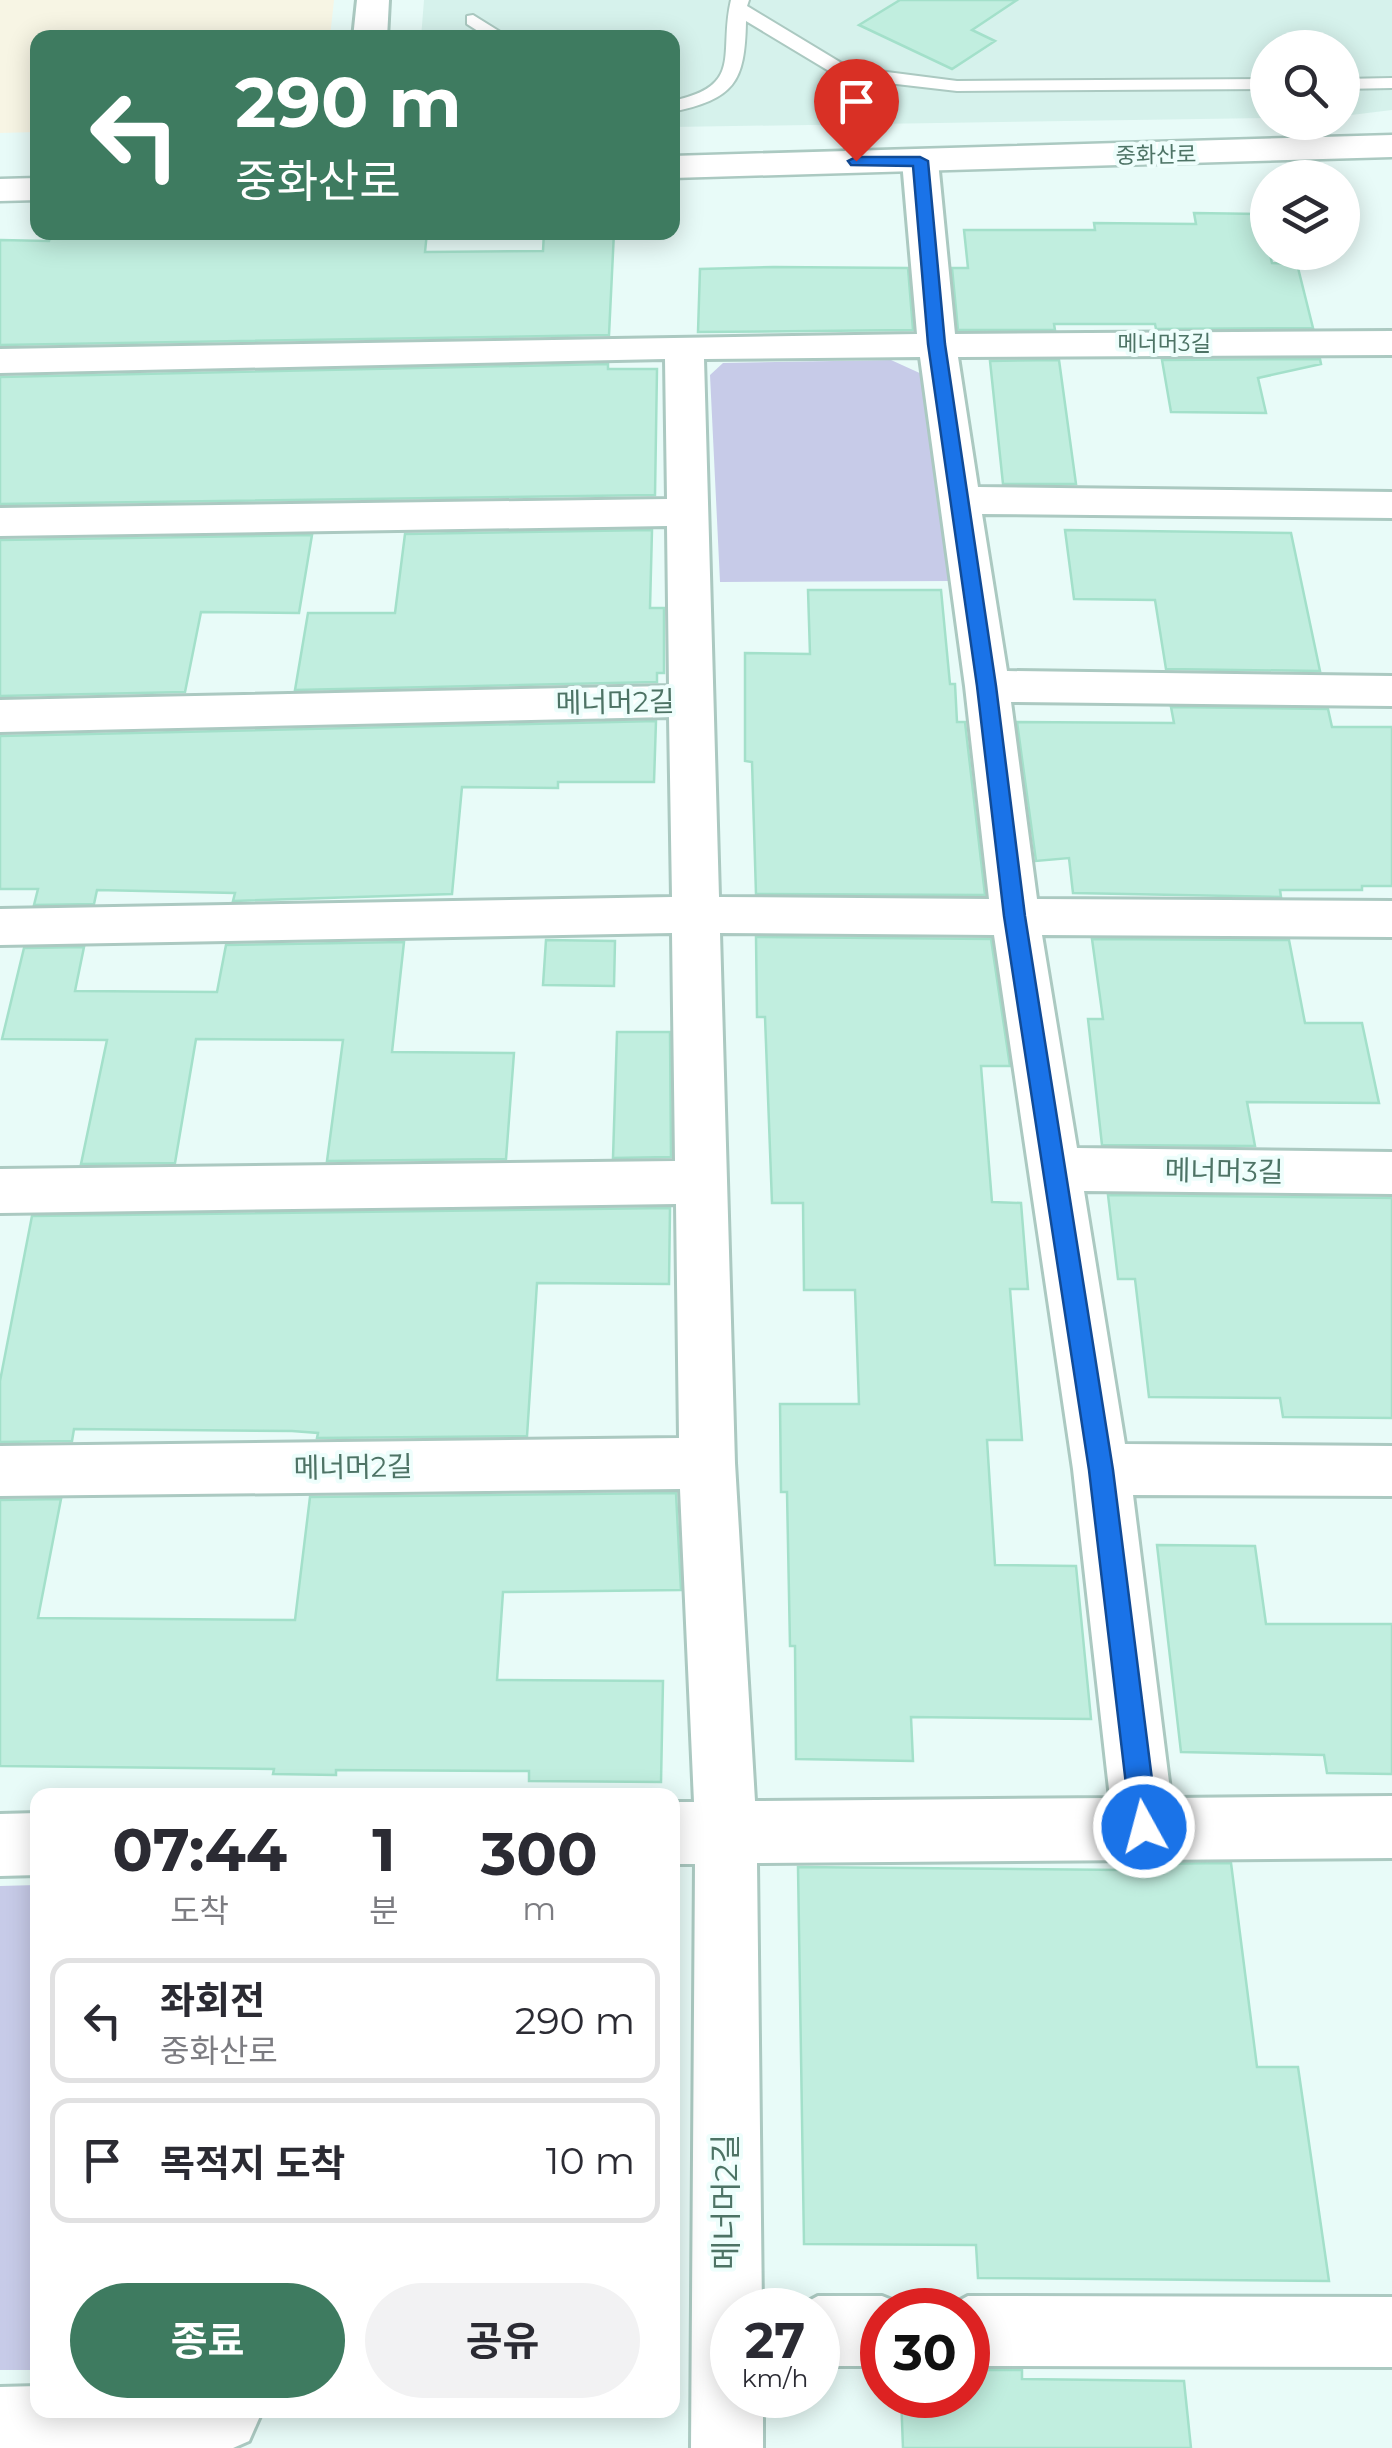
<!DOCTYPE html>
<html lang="ko">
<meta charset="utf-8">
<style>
:root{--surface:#fff;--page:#f2f2f3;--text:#2b2b33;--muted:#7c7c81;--line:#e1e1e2;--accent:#3e7b60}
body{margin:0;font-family:Montserrat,"Noto Sans KR",sans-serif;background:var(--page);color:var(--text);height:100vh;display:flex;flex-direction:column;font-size:38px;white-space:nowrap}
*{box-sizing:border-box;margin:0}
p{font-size:32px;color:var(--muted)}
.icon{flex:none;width:55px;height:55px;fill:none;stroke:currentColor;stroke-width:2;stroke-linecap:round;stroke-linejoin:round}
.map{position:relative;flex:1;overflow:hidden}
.sheet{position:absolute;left:30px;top:1788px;width:650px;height:630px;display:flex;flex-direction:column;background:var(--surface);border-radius:20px;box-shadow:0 5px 25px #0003}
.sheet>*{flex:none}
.banner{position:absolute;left:30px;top:30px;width:650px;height:210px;border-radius:20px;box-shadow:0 5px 25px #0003;background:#3e7b60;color:#fff;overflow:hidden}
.fabs{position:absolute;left:1250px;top:30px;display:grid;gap:20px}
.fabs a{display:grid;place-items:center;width:110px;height:110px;border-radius:50%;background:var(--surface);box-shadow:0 5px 25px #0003;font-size:50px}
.speed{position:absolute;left:710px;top:2288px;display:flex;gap:20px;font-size:50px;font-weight:700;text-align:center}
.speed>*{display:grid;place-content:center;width:130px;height:130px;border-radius:50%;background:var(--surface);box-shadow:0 5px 25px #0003;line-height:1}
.speed small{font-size:25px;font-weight:400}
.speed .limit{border:15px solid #d22;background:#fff;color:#111}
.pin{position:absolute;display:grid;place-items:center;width:85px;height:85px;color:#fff;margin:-102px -42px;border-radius:50% 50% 50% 0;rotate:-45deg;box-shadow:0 0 10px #0007}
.pin .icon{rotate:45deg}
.me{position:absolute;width:110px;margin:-55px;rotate:353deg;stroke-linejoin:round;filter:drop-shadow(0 0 8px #0008)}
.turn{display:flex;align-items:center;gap:35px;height:210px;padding:0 40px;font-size:45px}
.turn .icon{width:130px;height:130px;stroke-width:2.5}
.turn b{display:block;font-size:70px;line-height:85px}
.eta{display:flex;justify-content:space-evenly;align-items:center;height:170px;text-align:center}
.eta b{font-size:60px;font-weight:700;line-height:70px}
.button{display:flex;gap:20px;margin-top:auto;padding:20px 40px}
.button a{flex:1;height:115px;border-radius:60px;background:var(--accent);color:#fff;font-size:40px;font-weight:700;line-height:115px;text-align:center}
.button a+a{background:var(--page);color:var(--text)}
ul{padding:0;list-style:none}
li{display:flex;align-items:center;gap:30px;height:125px;margin:0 20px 15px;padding:0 20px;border:5px solid var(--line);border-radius:20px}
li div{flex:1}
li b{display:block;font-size:38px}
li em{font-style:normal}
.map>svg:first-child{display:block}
</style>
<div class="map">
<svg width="1392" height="2448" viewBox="0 0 1392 2448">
<rect width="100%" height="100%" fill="#e8fbf8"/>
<path fill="#d6f2ec" d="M424,0H1392V110L1343,116L1342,48H1268L1267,118L673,127L672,38H421Z"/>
<path fill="#f7f5e4" d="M0,0H334L330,37L38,38L37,132L0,133Z"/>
<path fill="#c7cbe8" d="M891,360L924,375L952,581L720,582L710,375L723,363Z
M37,1885V2370H0V1886Z"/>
<path fill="#c1eedf" stroke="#a3e0ca" stroke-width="2.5" d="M900,0H1017L972,30L995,41L952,69L859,25Z
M1194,213L1260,214L1272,263L1297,264L1313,328L1156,329L1155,324H1054L1055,330H958L952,268H968L964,230H1095L1094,223L1196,224Z
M52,232H427L425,252L543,251L544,232H614L609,335L0,345V240L49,241Z
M774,267L908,268L913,330L698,332L700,269Z
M1320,359L1321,364L1258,378L1266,413L1171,412L1162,360Z
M1059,360L1076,484H1003L990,361Z
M608,364V369H657L655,495L0,504V377Z
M652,530L650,608H664V673H657V682L295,690L308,613H395L405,534Z
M1065,530L1291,533L1320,671L1166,669L1155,600L1074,599Z
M312,535L299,613L201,612L185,692L0,696V540Z
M808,590H941L950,684H955L957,722H965L985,895L756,894L752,762L745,761V653L810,654Z
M1171,707L1328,709L1332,727H1392V886H1362V890H1280L1281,897L1073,893L1069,858L1036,861L1017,722L1174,723Z
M656,721L654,782H558V788L462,787L452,894L233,901L235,893L97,890L94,904L34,905L38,889H0V736Z
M756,937L991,939L1010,1066H981L992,1202L1021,1203L1028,1289H1010L1022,1440H987L995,1565L1076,1566L1091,1719L911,1717L913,1761L796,1759L795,1646H790L787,1492H781L780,1404H859L855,1290H804L803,1203H772L765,1017H757Z
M1092,939L1289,940L1305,1023H1362L1379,1103L1247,1102L1255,1146L1102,1145L1088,1019H1103Z
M546,940L615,941L614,986L543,985Z
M404,942L392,1052L514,1053L506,1159L327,1161L343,1040L196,1039L175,1163L81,1164L107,1040L2,1039L24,948L84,947L75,991L217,992L226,945Z
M617,1032H670L671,1157L613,1158Z
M1108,1195L1392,1198V1418L1283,1417L1280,1398L1149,1397L1135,1279H1118Z
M670,1208L669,1284L537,1283L527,1436L317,1438L318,1433L292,1431L74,1429L72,1441L0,1442V1381L32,1216Z
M676,1493L681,1590L503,1592L497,1680L663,1681L661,1782L529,1781V1771L336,1770V1775L273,1774L274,1769L0,1766V1500L61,1499L38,1618L295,1620L310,1497Z
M1157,1545L1255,1546L1266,1624H1392V1774L1327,1773L1324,1755L1181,1752Z
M1231,1863L1257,2067H1298L1329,2281L978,2278L976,2245L804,2244L798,1867L1125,1870V1864Z
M968,2370H1022V2379L1184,2381L1191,2448H903L901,2395H968Z"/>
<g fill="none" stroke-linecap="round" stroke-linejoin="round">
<g stroke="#abc9c1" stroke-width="4">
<path id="service" d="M731,0H749L747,6L848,67L957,81L1268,79V89L957,91L853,79L865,161L856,167L847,161L834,74L746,21C745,83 734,99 672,112V101C745,86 718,54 731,0Z
M473,15L510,38H489L467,24V16Z
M1392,78V88L1342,89V79Z"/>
</g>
<g stroke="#abc9c1" stroke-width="6">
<path id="minor" d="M357,0H389L387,38H353Z
M920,150L933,153L938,161L955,334L1392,331V355L958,357L978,487L1392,492V518L982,514L1007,671L1392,676V706L1011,702L1037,899L1392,901V937L1042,935L1077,1148L1392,1152V1194L1084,1191L1125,1444L1392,1446V1496L1133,1495L1171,1798L1392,1796V1858L757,1863L762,2310H732V2395H763V2448H691L695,1864H672V1802H694L680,1489L0,1496V1446L679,1438L676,1204L0,1213V1169L675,1161L672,933L0,945V909L672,897L669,717L0,732V700L669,686L667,526L0,536V508L667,499L665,359L0,373V349L917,334L902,161L907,153ZM920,357L965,686L989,899L719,897L704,359ZM720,933L994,935L1073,1469L1110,1798L755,1801L735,1463Z
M38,1813V1875L0,1876V1814Z
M818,2296H882L907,2306L908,2310H882V2366H818V2310H792Z
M968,2296L1392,2297V2367L968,2366V2310H942Z
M38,2386V2410H257L260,2416L249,2441L233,2448H0V2387Z"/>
</g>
<g stroke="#abc9c1" stroke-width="5">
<path id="tertiary" d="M1392,135V157L672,178V156Z
M38,178V200L0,201V179Z"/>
</g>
<use href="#service" fill="#fff" fill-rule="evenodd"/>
<use href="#minor" fill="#fff" fill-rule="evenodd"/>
<use href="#tertiary" fill="#fff" fill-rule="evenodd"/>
</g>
<path fill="#1a73e8" stroke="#114b97" stroke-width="2.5" d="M856,157H920L928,161L945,344L996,686L1025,916L1113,1470L1158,1827L1154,1836L1144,1840L1135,1836L1131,1827L1089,1470L1004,916L977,686L928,344L913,166L851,165L848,161Z"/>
<g text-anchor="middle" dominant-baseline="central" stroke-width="8" stroke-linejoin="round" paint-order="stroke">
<g font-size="22" fill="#4d7365" stroke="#eefefc">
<text transform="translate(1156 155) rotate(-1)">중화산로</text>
<text x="1164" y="343">메너머3길</text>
</g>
<g font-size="28" fill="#4d7365" stroke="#eefefc">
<text transform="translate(615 702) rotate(-1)">메너머2길</text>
<text transform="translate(1224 1171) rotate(1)">메너머3길</text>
<text transform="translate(353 1467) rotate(-1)">메너머2길</text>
</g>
<g font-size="32" fill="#4d7365" stroke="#eefefc">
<text transform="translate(725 2202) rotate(-90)">메너머2길</text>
</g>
</g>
</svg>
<div class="fabs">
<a><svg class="icon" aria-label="search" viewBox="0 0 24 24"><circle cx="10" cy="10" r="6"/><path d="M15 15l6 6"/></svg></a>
<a><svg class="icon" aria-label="layers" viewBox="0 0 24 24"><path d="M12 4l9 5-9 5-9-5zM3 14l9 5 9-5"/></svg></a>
</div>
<div class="speed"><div>27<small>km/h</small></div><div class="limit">30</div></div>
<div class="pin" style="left:856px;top:161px;background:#d93025"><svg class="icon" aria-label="arrive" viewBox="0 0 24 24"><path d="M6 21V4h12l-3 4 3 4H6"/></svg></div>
<svg class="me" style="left:1144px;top:1827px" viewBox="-20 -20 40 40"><circle r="17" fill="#1a73e8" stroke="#fff" stroke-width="3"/><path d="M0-11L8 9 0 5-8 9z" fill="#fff"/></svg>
<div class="banner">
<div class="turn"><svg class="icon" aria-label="left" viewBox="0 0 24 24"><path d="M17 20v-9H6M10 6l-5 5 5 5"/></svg><div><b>290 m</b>중화산로</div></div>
</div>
<section class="sheet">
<div class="eta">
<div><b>07:44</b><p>도착</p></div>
<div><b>1</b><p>분</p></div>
<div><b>300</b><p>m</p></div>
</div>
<ul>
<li><svg class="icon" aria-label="left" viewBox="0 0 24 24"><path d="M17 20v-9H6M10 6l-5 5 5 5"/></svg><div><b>좌회전</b><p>중화산로</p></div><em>290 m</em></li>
<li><svg class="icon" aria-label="arrive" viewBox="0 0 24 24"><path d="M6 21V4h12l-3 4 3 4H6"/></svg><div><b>목적지 도착</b></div><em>10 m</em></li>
</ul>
<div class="button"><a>종료</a><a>공유</a></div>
</section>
</div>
